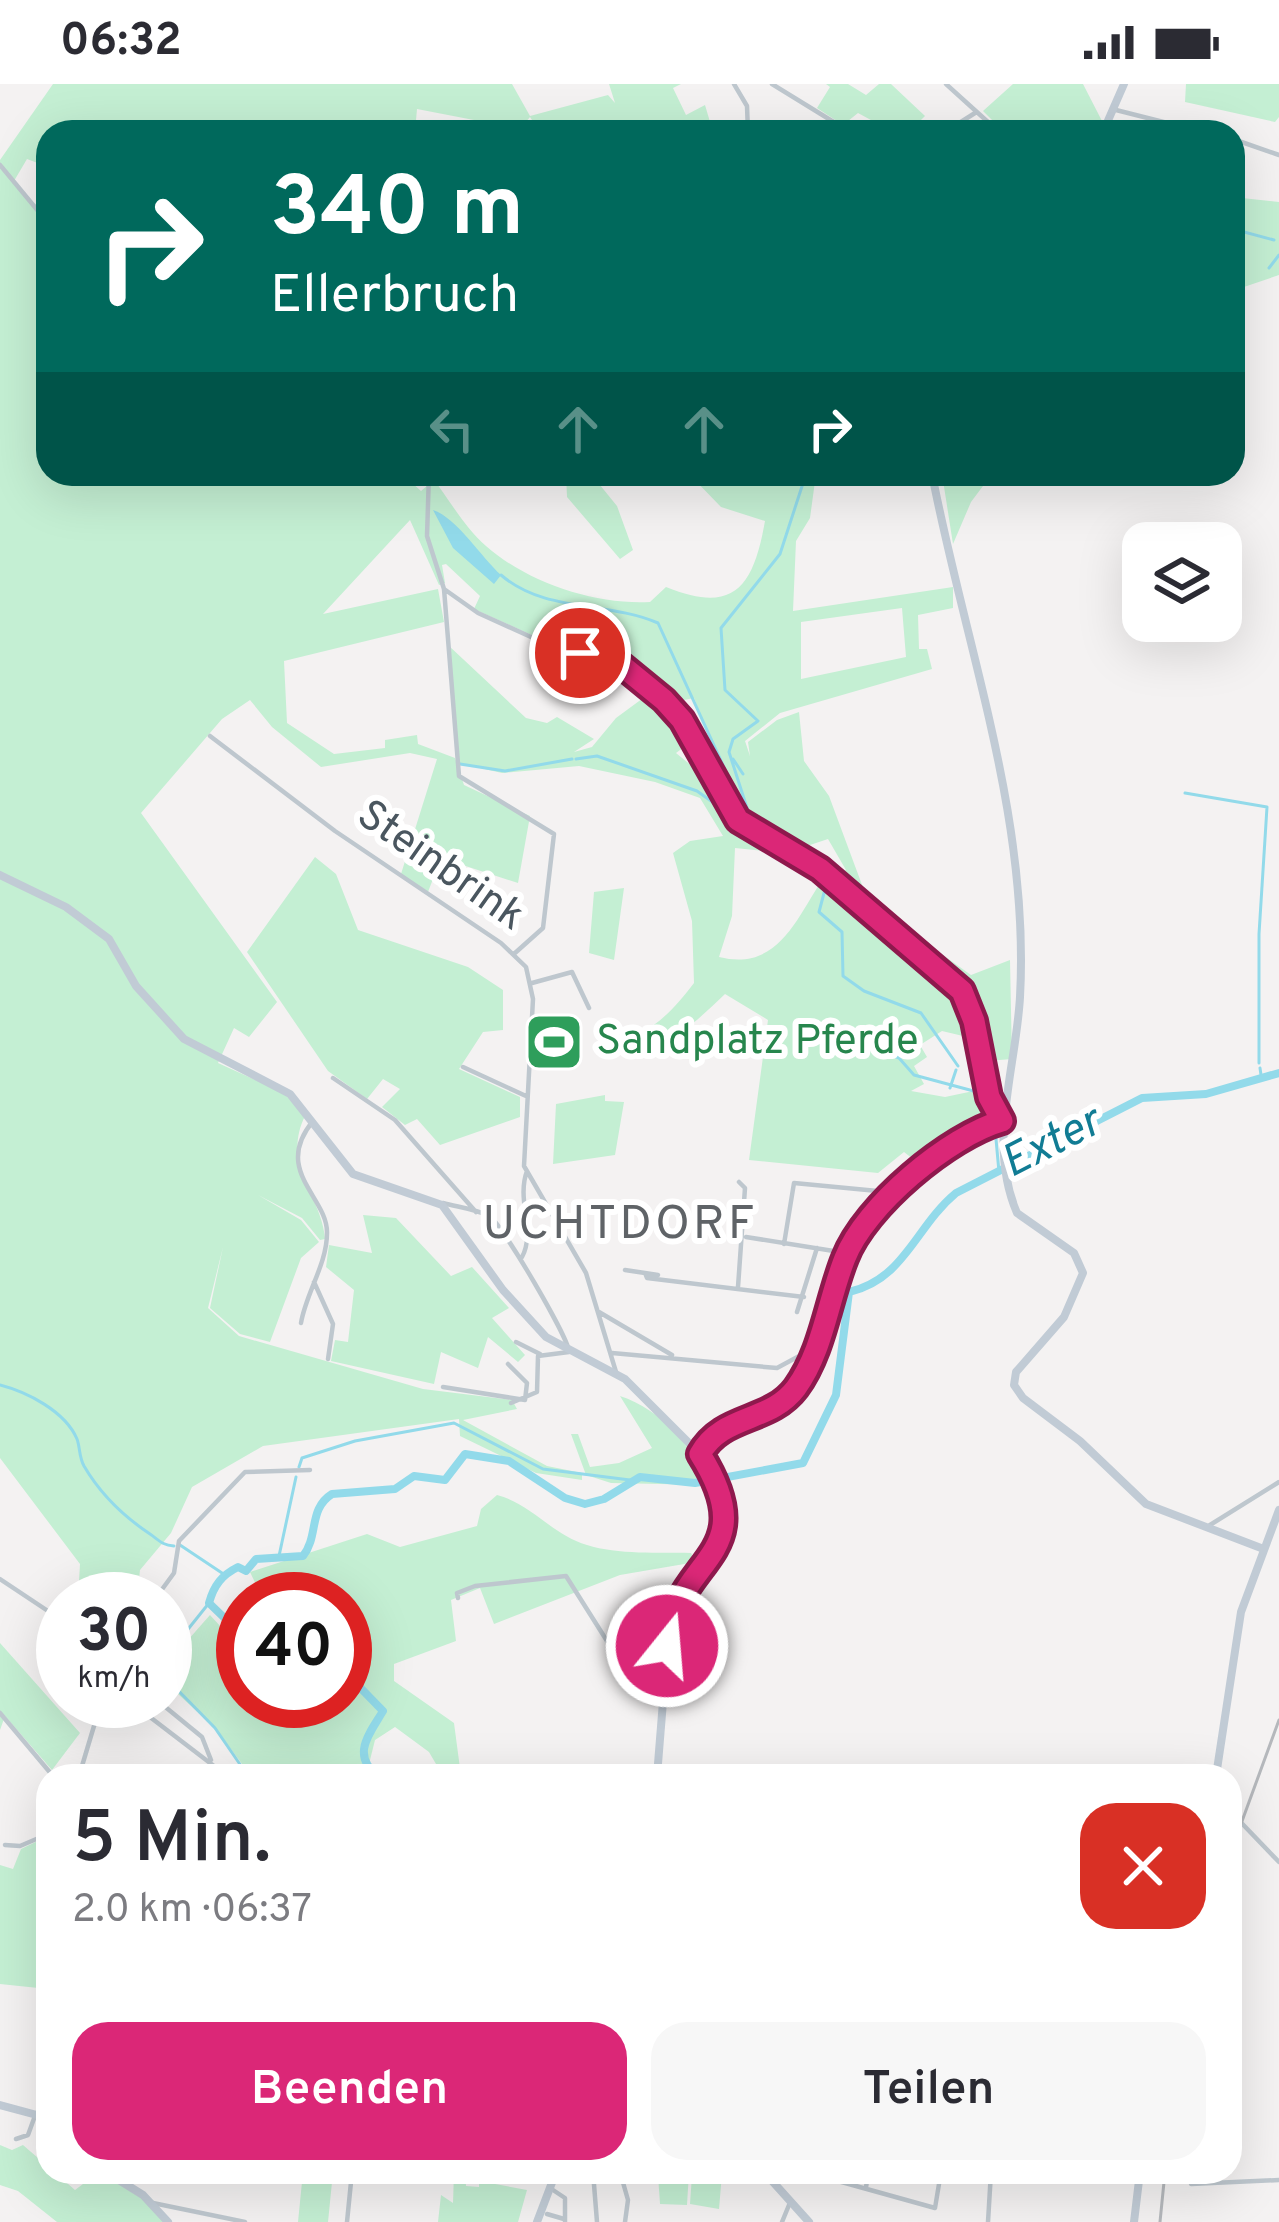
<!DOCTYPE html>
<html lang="de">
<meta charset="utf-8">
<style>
:root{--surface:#fff;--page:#f7f7f7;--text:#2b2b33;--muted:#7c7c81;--accent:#db2777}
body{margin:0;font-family:Overpass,sans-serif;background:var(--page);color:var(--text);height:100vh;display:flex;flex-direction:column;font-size:45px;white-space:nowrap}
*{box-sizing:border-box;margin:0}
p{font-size:39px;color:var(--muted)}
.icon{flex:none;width:66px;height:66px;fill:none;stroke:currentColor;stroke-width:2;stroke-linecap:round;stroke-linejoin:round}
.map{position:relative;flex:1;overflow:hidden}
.panel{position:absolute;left:36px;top:1680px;width:1206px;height:420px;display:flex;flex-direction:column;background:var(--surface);border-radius:36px;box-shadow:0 12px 48px #0002}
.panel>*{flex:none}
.banner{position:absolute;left:36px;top:36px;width:1209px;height:366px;border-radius:36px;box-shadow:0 12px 48px #0002;background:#00695c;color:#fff;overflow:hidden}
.buttons{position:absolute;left:1122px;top:438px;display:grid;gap:24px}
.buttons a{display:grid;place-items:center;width:120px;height:120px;border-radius:24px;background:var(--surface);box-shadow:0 12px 48px #0002;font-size:60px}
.speed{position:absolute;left:36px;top:1488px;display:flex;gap:24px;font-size:60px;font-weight:700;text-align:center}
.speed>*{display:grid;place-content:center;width:156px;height:156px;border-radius:50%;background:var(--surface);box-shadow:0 12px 48px #0002;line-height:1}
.speed small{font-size:30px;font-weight:400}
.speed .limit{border:18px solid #d22;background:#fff;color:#111}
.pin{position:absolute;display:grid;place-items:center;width:102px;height:102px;color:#fff;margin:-51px;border:6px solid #fff;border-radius:50%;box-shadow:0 3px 12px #0007}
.me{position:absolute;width:132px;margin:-66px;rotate:17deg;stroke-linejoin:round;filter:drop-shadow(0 0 9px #0008)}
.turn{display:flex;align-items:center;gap:42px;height:252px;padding:0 36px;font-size:54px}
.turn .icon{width:156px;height:156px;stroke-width:2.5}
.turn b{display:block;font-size:84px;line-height:102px}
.lanes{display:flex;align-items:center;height:114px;padding:0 36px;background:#0003;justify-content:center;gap:60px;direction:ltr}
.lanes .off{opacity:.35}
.round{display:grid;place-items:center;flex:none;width:126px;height:126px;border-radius:36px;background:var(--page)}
.overview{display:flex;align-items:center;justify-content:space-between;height:204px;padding:0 36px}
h1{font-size:72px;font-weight:600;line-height:90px}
.button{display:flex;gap:24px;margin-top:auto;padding:24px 36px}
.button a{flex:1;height:138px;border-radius:36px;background:var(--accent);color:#fff;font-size:48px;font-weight:600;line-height:138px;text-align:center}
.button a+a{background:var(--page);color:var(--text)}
.status{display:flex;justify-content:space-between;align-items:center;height:84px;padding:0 60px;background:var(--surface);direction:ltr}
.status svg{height:33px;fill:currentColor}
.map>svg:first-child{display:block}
</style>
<div class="status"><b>06:32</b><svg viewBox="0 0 49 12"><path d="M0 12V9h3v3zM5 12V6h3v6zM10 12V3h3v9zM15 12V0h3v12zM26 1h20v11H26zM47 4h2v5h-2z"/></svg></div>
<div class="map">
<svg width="1279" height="2138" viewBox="0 0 1279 2138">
<rect width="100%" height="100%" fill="#f4f2f2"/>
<path fill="#c4efd3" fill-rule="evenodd" d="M53,0H512L530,32L608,11L615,19L609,0H681L673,4L686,31L705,21L713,48H540L530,33L520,45L417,25L415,48H48V83L27,75L14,97L35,122L48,87V390H402L421,407L434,396C450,417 466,445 486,462C528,499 595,521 650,518L666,503C733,530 753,505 765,437L721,423L689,390H816L810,434L796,457L793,527L953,503V524L918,531L919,565H927L932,585L780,629L745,657L750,672L748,658L777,636L799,628L804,677L829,712L868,817L839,789L846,786L828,755L795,766L786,762V746L784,769L735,764L732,832L719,873C780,888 797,832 826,790L913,867L915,855L922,856L971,891L1010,876L1012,975L987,977L984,957L942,947L920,961L927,973L914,982L924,1000L911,1007L945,1013L983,1005L991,1037L959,1052L922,1082L904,1068L878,1089L749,1076L768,936L725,910C699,935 663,970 625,972L622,952C652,952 677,921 694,899L692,837L673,769L690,757L723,752L700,714L655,698L579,682L502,689L458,679L448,561L526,634L547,639L557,633L594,655L574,668L592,663L616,634L650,609L655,611L679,634L692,657L676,669L704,692L713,687L703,668L712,659L694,614L679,617L676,625L613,575L545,557L474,525L480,512L446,480L442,481L445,499L439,501L410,436L323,530L438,505L444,538L284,577L287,639L334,670L385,664V656L417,651L418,660L455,674L464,701L530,732L518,799L441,774L428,808L401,790L437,675L410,669L321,683L272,643L250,616L222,635L141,729L277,918L249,953L234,944L218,979L284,1009L305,1032C281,1080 322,1113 325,1155L320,1156L302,1134L258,1111L301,1136L319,1158L301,1174L270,1258L240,1250L210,1224L223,1163L208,1224L239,1252L423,1305L512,1316L517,1325L463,1336L547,1382L582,1389V1396L536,1389L460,1352L459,1335L263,1362L192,1403L171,1449L140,1486L137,1515H78L80,1480L0,1374V76ZM902,524L906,573L801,595V538Z
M826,0H848L866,11L879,0H891L925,32L909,48H893L858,29L843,41L817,24L830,3Z
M1013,0H1083L1102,37L1095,48H1004L983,27Z
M1186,0H1279V33L1275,38L1185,18Z
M1233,113L1279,118V191L1238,205Z
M566,390H591L617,422L633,466L620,475L567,413Z
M942,390H992L971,418L953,460Z
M315,773L336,790L358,846L468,883L503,906V946L483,948L459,985L520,1013V1033L440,1061L417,1035L405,1041L382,1023L400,1005L383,995L367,1015L328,987L247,868Z
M624,804L614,876L589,869L594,808Z
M605,1011V1017L624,1018L615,1071L553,1080L556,1020Z
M363,1131L396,1134L451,1192L472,1183L509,1224L492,1234L525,1271L518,1278L488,1253L478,1284L441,1268L434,1300L331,1277L335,1256L348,1258L354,1206L326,1183L329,1161L372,1169Z
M620,1312C662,1326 691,1361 709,1401L611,1399L586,1391L571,1350H578L590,1383L619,1379L652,1364Z
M497,1411C532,1420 552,1451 587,1461C618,1471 659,1468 691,1469L696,1478L620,1491L494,1540L480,1504L451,1516L456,1557L394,1580V1597L454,1639L461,1692H443L429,1668L395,1643L375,1656L366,1692H251L216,1645L165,1598V1582L210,1531L243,1567V1617H345V1515H263L250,1488L367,1450L400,1463L477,1442L481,1425Z
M0,1559L80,1649L52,1686L5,1632L0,1646Z
M48,1752V1905L0,1900V1781L13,1785L21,1765Z
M0,2061L12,2066L23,2061L75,2106L99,2088L151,2120L165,2138H57L18,2107L0,2101Z
M303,2088H333L328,2138H298Z
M454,2088H465L466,2102L479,2103V2097L527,2106L518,2138H438L441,2111L453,2119Z
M649,2088H689L687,2121L660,2120L658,2091Z
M722,2090L719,2125L690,2120L692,2091Z"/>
<path fill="#92daea" d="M433,426C457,434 481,473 501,491L494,500L453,464Z"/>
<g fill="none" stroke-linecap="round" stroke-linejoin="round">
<path stroke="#92daea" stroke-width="3" d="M1233,145L1274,156
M1269,184L1279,171
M501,491C545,529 607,517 658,539L744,727L763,737L773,755
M576,675L597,672L697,707L777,764
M733,675L743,690
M460,680L505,687L572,675
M1185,709L1267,723L1259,850V979
M748,727L729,668L733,655L758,637L725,606L721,544L780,470L806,390
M776,762L800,776
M828,794L819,828L842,848L843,892L864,907L921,929L958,982
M852,955L899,974L914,991L981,1009L993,1036
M1260,984L1261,991
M950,1004L956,986
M995,1044L999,1088
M0,1301C27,1308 65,1327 77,1355C80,1363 79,1373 84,1382C101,1411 123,1432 150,1450C160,1457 162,1461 174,1462
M299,1383L302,1374L355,1357L454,1339L543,1385L630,1396
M180,1461L225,1491
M279,1472L296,1393
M165,1574L209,1519
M165,1593L215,1644L248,1692"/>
<path stroke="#92daea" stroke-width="8" d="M243,1552L209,1519C214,1501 222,1491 238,1483L246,1487L256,1475L303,1472C319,1452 308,1425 332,1410L395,1405L414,1392L445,1396L465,1370L509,1377L565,1414L585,1420L604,1415L640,1393L695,1399L803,1379L836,1311L849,1208C905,1195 915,1143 956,1109L1142,1014L1206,1010L1279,989
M345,1588L383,1627C370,1649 350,1671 378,1692"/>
<path stroke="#bec7ce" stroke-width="4.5" d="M734,0L747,22L748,48
M772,0L850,48
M946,0L999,48
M1116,26L1203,48
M945,48L975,29
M1233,55L1279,71
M0,81L48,139
M429,390L427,452L444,505L459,692L554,750L543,844L515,869
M444,505L478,529L542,558L612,576L664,616L682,636L738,736L827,790L963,909L981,960L989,1013L1000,1035
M210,652L335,747L501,859L526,883L533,915L524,1082L586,1189L616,1288
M532,899L572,888L589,924
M463,983L526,1012
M333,994L395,1036L476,1128
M443,1119C457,1123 476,1125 489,1132C503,1141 569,1255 569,1268L538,1272L537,1308L511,1319
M746,1153L846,1169
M784,1160L794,1099L888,1108
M522,1173C536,1148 516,1116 527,1087
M625,1186L645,1189
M658,1191L645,1189L647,1194L804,1213
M314,1198L333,1240L328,1275
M738,1203L745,1104L739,1098
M599,1228L672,1271
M797,1228L817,1164
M301,1239C306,1209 327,1180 327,1149C328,1113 272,1087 313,1037
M516,1258L540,1270
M612,1269L777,1284L814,1264
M508,1280L527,1299L525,1316
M443,1303L525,1316
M1210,1441L1279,1398
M0,1495L63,1537
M458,1514L457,1509L475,1502L566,1492L607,1557L640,1550L667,1554
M155,1515L174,1489L179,1457L245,1388L310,1386
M129,1617L227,1692
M158,1617L202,1653L211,1676
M0,1629L53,1692
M123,1685L135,1692
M79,1692L97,1632L113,1617
M1230,1727L1279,1778
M5,1761L20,1762L48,1750
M16,2055L28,2051L36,2029
M536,2088L553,2095
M593,2088L597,2138
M620,2088L628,2116L625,2138
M820,2092L935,2124L941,2088
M1191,2100L1279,2096
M550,2104L565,2114V2138
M866,2104L868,2088
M153,2119L245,2138
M547,2130L564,2135
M347,2138L352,2088
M782,2138L789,2121
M988,2138L991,2088"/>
<path stroke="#c1cbd5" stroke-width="8" d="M1103,48L1124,0
M932,390C966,565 1030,733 1020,913C1016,985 987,1060 1017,1129L1074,1169L1083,1189L1064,1233L1016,1288L1014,1301L1023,1314L1080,1357L1146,1420L1261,1464
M0,791L66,823L109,855L136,902L184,955L290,1010L353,1090L442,1121L503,1206L546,1253L625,1295L700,1370L719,1408L725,1444L715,1468L670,1531L657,1692
M700,1370C721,1330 770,1338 796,1303C823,1266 828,1216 845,1174C865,1122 948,1052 1002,1037
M1216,1692L1241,1528L1279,1426
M0,2021L48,2034
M106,2088L143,2111L168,2138
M764,2088L809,2138
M537,2138L556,2088
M1134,2138L1140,2088"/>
<path stroke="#b5b8bc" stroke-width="3" d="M1230,1770L1279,1636
M1160,2138L1165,2088"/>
</g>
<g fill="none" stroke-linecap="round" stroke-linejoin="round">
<g stroke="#8e194d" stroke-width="30">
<path id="route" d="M580,569L620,580L664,616L682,636L738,736L820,785L962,907L974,937L989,1013L1002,1037C949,1052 865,1122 845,1174C828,1216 823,1267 796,1304C770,1339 722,1330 700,1370C766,1475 673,1472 667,1562"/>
</g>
<use href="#route" stroke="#db2777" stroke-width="21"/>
</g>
<defs>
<g id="stadium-square" transform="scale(3)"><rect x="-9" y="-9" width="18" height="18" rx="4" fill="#2e9e5b" stroke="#fff"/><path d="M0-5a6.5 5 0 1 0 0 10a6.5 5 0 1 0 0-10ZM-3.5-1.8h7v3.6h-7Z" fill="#fff"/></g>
</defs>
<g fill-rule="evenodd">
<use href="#stadium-square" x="554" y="958"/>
</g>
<g text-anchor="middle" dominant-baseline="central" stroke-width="12" stroke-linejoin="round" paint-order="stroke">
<g font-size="42" fill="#4a565f" stroke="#fff">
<text transform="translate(440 783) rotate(35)">Steinbrink</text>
</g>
<g font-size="42" fill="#27864d" stroke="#fff" text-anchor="start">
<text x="596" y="958">Sandplatz Pferde</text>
</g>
<g font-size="45" font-style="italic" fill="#117c94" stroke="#fff">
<text transform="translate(1052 1060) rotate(-27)">Exter</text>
</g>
<g font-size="48" letter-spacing="3" fill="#5f6367" stroke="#fff">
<text x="620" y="1142">UCHTDORF</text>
</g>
</g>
</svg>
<div class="buttons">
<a><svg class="icon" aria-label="layers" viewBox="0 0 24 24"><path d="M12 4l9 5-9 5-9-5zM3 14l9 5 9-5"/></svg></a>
</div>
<div class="speed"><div>30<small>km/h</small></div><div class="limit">40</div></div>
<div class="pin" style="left:580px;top:569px;background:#d93025"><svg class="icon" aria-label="arrive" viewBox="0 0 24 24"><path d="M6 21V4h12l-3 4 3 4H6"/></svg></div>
<svg class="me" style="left:667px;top:1562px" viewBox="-20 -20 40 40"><circle r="17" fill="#db2777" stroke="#fff" stroke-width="3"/><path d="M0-11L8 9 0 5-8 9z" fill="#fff"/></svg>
<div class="banner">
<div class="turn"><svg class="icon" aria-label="right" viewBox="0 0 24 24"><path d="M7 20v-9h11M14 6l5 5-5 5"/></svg><div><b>340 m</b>Ellerbruch</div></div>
<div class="lanes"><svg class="icon off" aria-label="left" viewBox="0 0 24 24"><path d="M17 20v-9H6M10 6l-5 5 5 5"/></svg><svg class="icon off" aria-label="ahead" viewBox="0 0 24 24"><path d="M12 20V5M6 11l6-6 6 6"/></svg><svg class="icon off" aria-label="ahead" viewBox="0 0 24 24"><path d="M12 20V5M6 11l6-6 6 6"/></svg><svg class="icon" aria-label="right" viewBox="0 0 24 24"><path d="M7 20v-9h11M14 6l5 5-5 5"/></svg></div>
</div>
<section class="panel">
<div class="overview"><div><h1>5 Min.</h1><p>2.0 km · 06:37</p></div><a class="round" style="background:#d93025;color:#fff"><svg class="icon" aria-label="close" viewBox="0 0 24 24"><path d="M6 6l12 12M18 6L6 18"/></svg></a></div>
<div class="button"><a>Beenden</a><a>Teilen</a></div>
</section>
</div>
